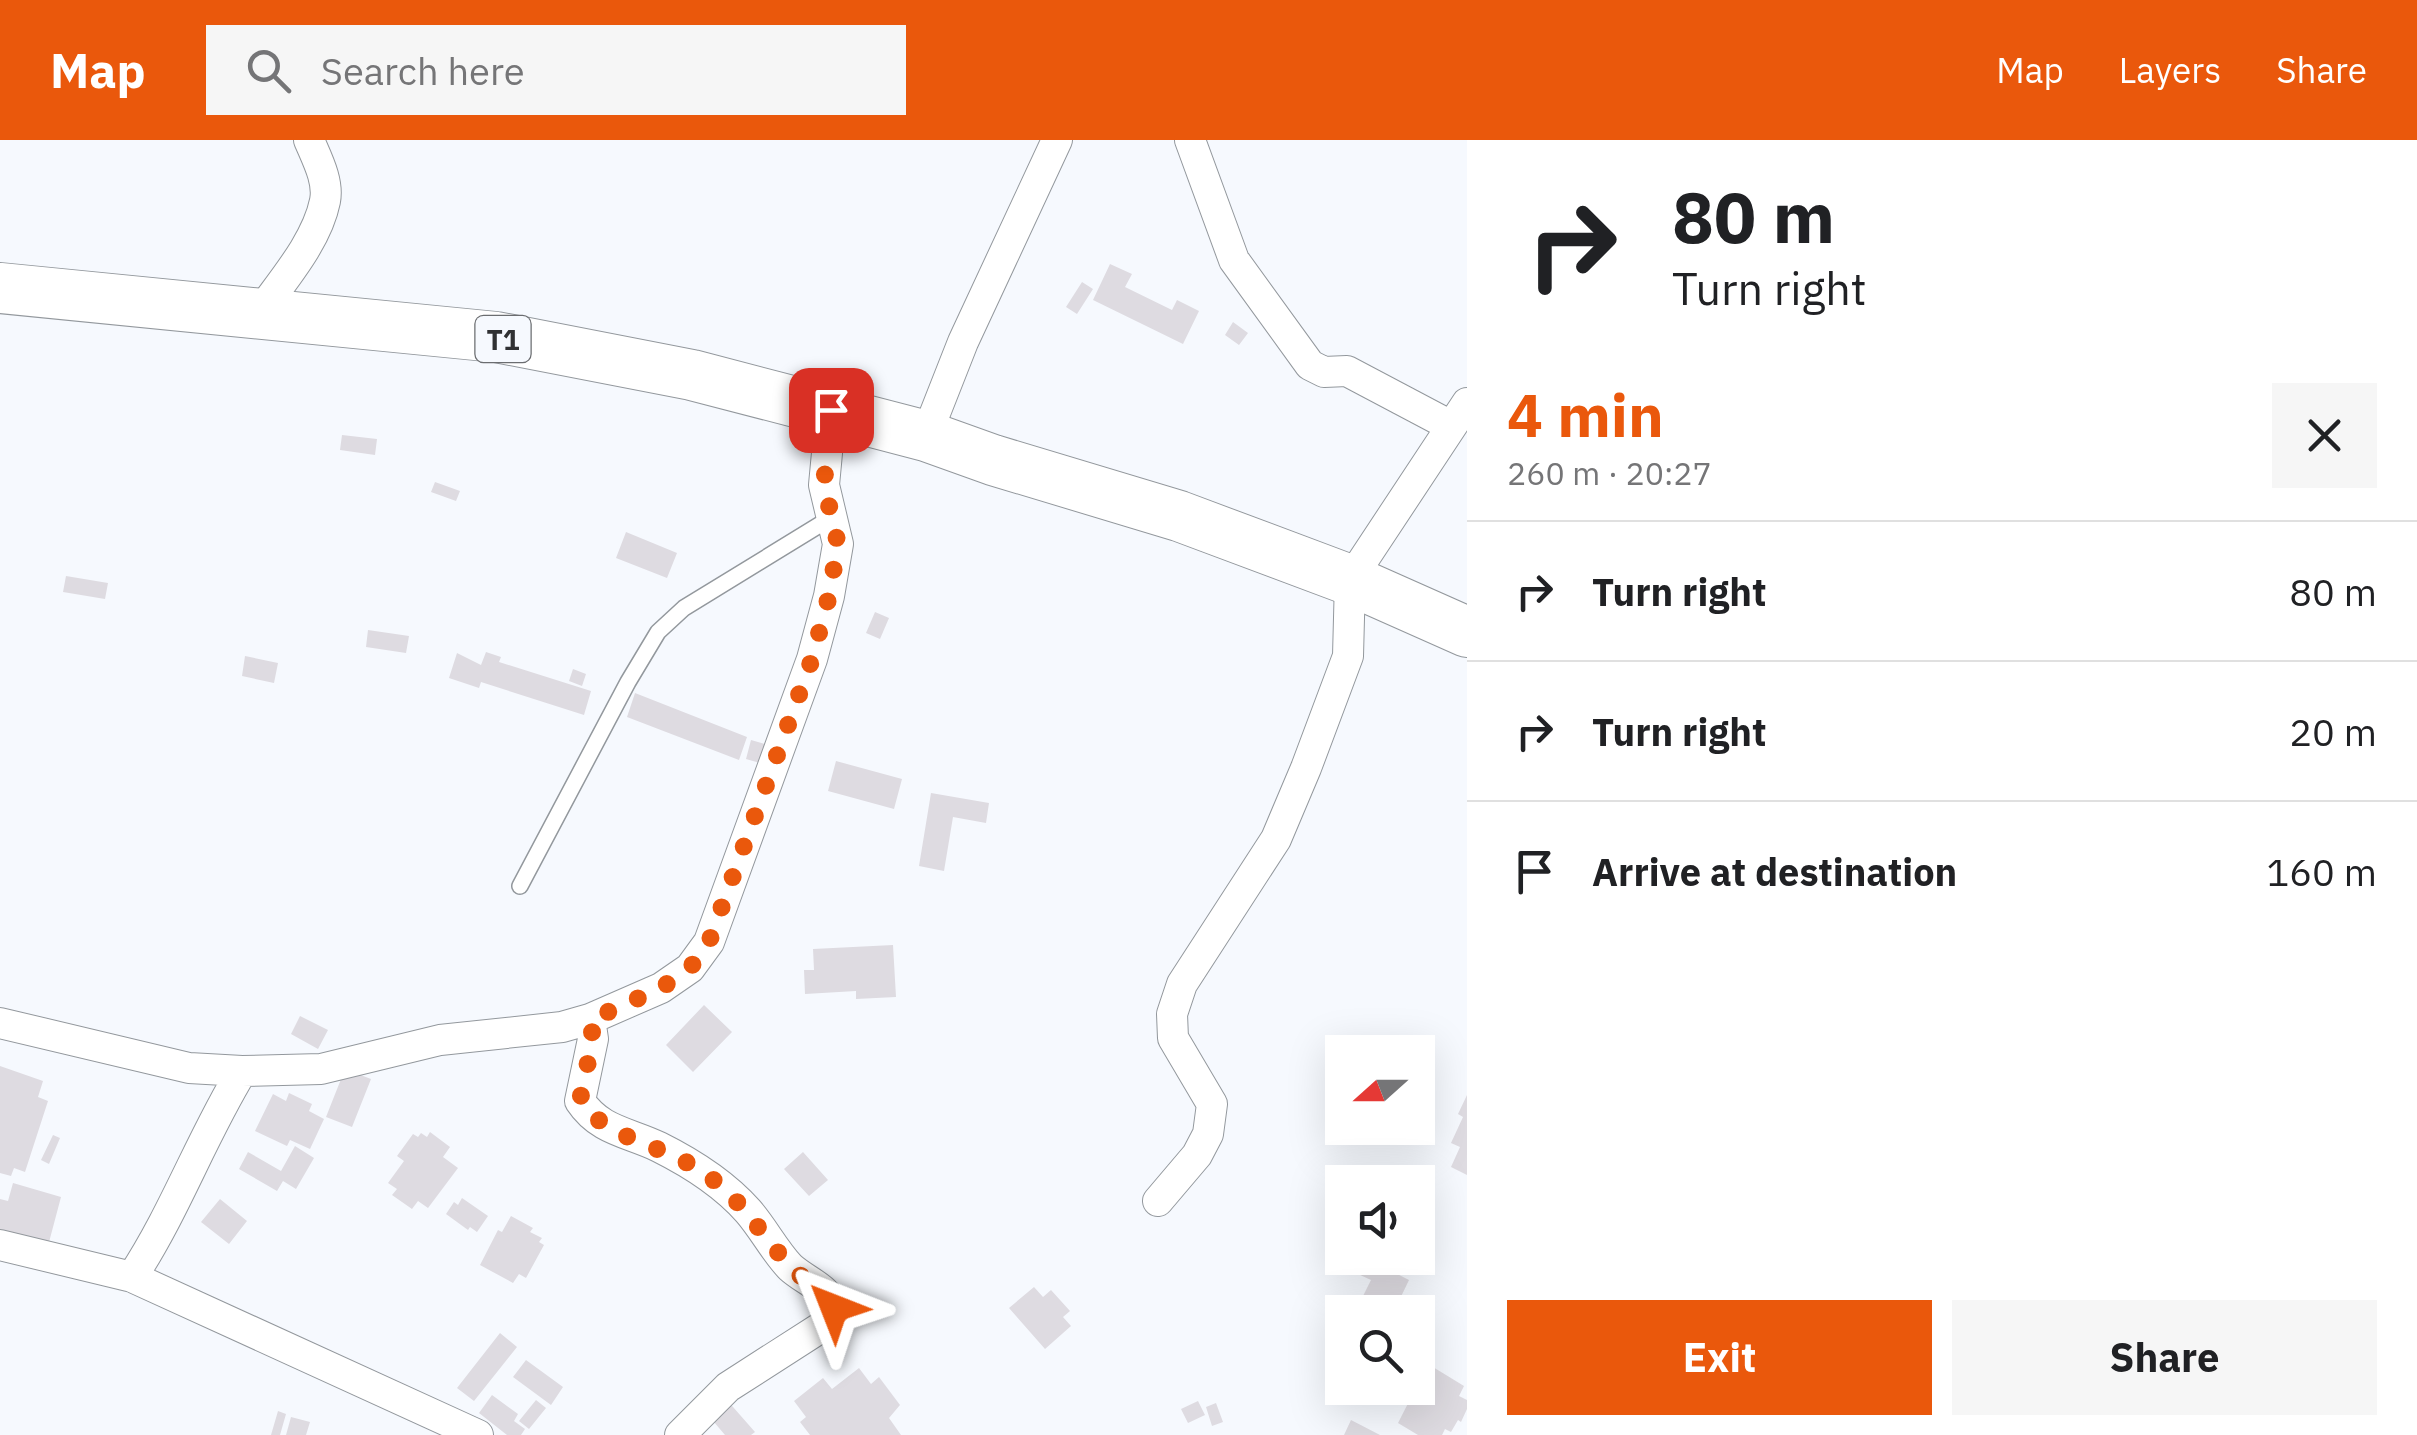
<!DOCTYPE html>
<meta charset="utf-8">
<style>
:root{--surface:#fff;--page:#f6f6f6;--text:#202124;--muted:#757577;--line:#e0e0e0;--accent:#ea580c}
body{margin:0;font-family:"IBM Plex Sans",sans-serif;background:var(--page);color:var(--text);height:100vh;display:flex;flex-direction:column;font-size:38px;white-space:nowrap}
*{box-sizing:border-box;margin:0}
p{font-size:32px;color:var(--muted)}
.icon{flex:none;width:55px;height:55px;fill:none;stroke:currentColor;stroke-width:2;stroke-linecap:round;stroke-linejoin:round}
.map{position:relative;flex:1;overflow:hidden}
.drawer{display:flex;flex-direction:column;background:var(--surface);width:950px}
.drawer>*{flex:none}
.guide{background:#fff;color:var(--text);overflow:hidden}
.needle{width:65px;rotate:249deg}
.buttons{position:absolute;left:1325px;top:895px;display:grid;gap:20px}
.buttons a{display:grid;place-items:center;width:110px;height:110px;border-radius:0px;background:var(--surface);box-shadow:0 10px 40px #0002;font-size:50px}
.pin{position:absolute;display:grid;place-items:center;width:85px;height:85px;color:#fff;margin:-42px;border-radius:20px;box-shadow:0 5px 15px #0006}
.me{position:absolute;width:110px;margin:-55px;rotate:315deg;stroke-linejoin:round;filter:drop-shadow(0 0 8px #0008)}
.turn{display:flex;align-items:center;gap:35px;height:210px;padding:0 40px;font-size:45px}
.turn .icon{width:130px;height:130px;stroke-width:2.5}
.turn b{display:block;font-size:70px;line-height:85px}
.round{display:grid;place-items:center;flex:none;width:105px;height:105px;border-radius:0px;background:var(--page)}
.overview{display:flex;align-items:center;justify-content:space-between;height:170px;padding:0 40px}
h1{font-size:60px;font-weight:700;line-height:75px;color:var(--accent)}
.action{display:flex;gap:20px;margin-top:auto;padding:20px 40px}
.action a{flex:1;height:115px;border-radius:0px;background:var(--accent);color:#fff;font-size:40px;font-weight:700;line-height:115px;text-align:center}
.action a+a{background:var(--page);color:var(--text)}
ul{padding:0;list-style:none}
li{display:flex;align-items:center;gap:30px;height:140px;padding:0 40px;border-top:2px solid var(--line)}
li div{flex:1}
li b{display:block;font-size:38px}
li em{font-style:normal}
header{display:flex;align-items:center;gap:60px;box-sizing:border-box;height:140px;padding:0 50px;background:var(--accent);color:#fff}
header strong{font-size:48px}
nav{display:flex;gap:55px;margin-inline-start:auto;font-size:35px}
.search{width:700px;height:90px;background:var(--page);display:flex;align-items:center;gap:25px;box-sizing:border-box;padding:0 35px;border-radius:0px;color:var(--muted);font-size:38px}
main{display:flex;flex:1;min-height:0}
.map>svg:first-child{display:block}
</style>
<header>
<strong>Map</strong>
<div class="search"><svg class="icon" aria-label="search" viewBox="0 0 24 24"><circle cx="10" cy="10" r="6"/><path d="M15 15l6 6"/></svg>Search here</div>
<nav><a>Map</a><a>Layers</a><a>Share</a></nav>
</header>
<main>
<div class="map">
<svg width="1467" height="1295" viewBox="0 0 1467 1295">
<rect width="100%" height="100%" fill="#f6f9fe"/>
<path fill="#dedbe1" d="M1110,124L1132,134L1125,147L1172,170L1177,160L1199,171L1183,204L1093,160Z
M1082,142L1093,149L1077,174L1066,167Z
M1233,182L1248,193L1239,205L1225,195Z
M342,295L377,299L375,315L340,310Z
M435,342L460,351L456,361L431,352Z
M626,392L677,413L667,438L616,418Z
M66,436L108,443L105,459L63,452Z
M875,472L889,478L880,499L866,493Z
M368,490L409,496L406,513L366,507Z
M486,512L501,517L499,522L591,551L584,575L481,542L479,548L449,538L457,513L481,525Z
M245,516L278,523L274,543L242,536Z
M573,529L586,534L582,546L569,541Z
M635,553L747,597L739,620L627,577Z
M751,600L772,606L767,625L746,619Z
M836,621L902,639L894,669L828,651Z
M931,653L989,663L986,683L953,677L944,731L919,726Z
M893,805L896,857L856,859V851L805,854L804,830H814L813,809Z
M704,865L732,892L693,932L666,905Z
M300,876L328,890L318,909L291,894Z
M0,926L43,941L38,957L48,961L25,1032L14,1028L11,1036L0,1033Z
M345,929L371,939L352,987L326,977Z
M289,953L312,964L309,971L324,979L310,1009L290,1000L287,1006L255,991L273,954L286,961Z
M1467,955V1035L1451,1027L1460,1007L1451,1003L1463,977L1458,974Z
M430,992L450,1007L443,1017L458,1028L428,1068L418,1061L412,1069L392,1055L397,1049L388,1043L404,1021L397,1016L413,994L418,997L421,993L427,997Z
M53,995L60,998L49,1024L41,1020Z
M295,1006L314,1018L296,1049L283,1041L277,1051L239,1029L248,1012L281,1031Z
M803,1012L828,1040L809,1056L784,1029Z
M13,1043L61,1057L48,1106L0,1093V1059L8,1061Z
M462,1058L488,1076L477,1092L470,1087L468,1090L446,1074L454,1062L458,1065Z
M220,1059L247,1081L229,1104L201,1082Z
M511,1076L533,1088L530,1092L542,1098L539,1102L544,1105L526,1138L519,1134L513,1143L480,1125L498,1090L502,1092Z
M1366,1118L1409,1140L1396,1167L1390,1164L1385,1172H1365L1357,1168L1371,1140L1358,1134Z
M1034,1147L1043,1157L1051,1150L1070,1171L1063,1177L1071,1186L1045,1209L1009,1168Z
M500,1193L517,1207L474,1261L457,1248Z
M526,1220L563,1247L551,1265L513,1237Z
M1428,1224L1464,1246L1459,1256L1467,1260V1269L1461,1282L1458,1280L1451,1292L1445,1289L1442,1295H1418L1398,1283Z
M859,1228L871,1244L879,1237L900,1265L889,1278L901,1295H810L800,1282L806,1277L794,1261L823,1238L832,1249Z
M492,1255L518,1274L514,1281L525,1289L521,1295H507L479,1273Z
M726,1259L755,1292L751,1295H725L708,1275Z
M536,1260L546,1268L529,1289L519,1281Z
M1198,1261L1205,1275L1188,1283L1181,1269Z
M1216,1263L1223,1282L1212,1286L1206,1267Z
M278,1271L286,1274L280,1295H271Z
M291,1277L310,1282L306,1295H286Z
M1351,1280L1380,1295H1344Z"/>
<g fill="none" stroke-linecap="round" stroke-linejoin="round">
<g stroke="#93989d" stroke-width="18">
<path id="service" d="M520,746L628,542L658,492L684,468L834,376"/>
</g>
<g stroke="#93989d" stroke-width="32">
<path id="minor" d="M1190,0L1234,120L1310,225L1324,232L1347,231L1451,286
M260,172C283,140 317,101 325,61C329,41 317,19 309,0
M926,296L963,202L1057,0
M590,879L593,899L580,961C600,991 628,992 659,1007C691,1023 724,1044 748,1071C763,1088 774,1110 790,1127C805,1141 829,1148 834,1168L823,1186L728,1247L680,1295
M0,883L189,928L242,931L321,929L440,900L562,887L590,879L661,848L690,828L709,802L812,519L829,456L838,404L824,345L831,270
M1158,1061L1197,1015L1208,994L1212,964L1173,898L1172,874L1182,844L1276,699L1306,628L1348,516L1350,440L1467,263
M0,1105L132,1137L478,1295
M132,1137C175,1072 201,998 242,931"/>
</g>
<g stroke="#93989d" stroke-width="52">
<path id="trunk" d="M0,148L496,197L692,235L926,296L993,320L1179,376L1350,440L1467,492"/>
</g>
<use href="#service" stroke="#fff" stroke-width="15"/>
<use href="#minor" stroke="#fff" stroke-width="30"/>
<use href="#trunk" stroke="#fff" stroke-width="50"/>
</g>
<g fill="none" stroke-linecap="round" stroke-linejoin="round">
<path stroke="#ea580c" stroke-width="18" stroke-dasharray="0 32.4" d="M831,270L824,344L838,404L829,456L812,519L709,802L690,828L661,848L590,880L593,898L580,960C604,998 660,1004 698,1029C739,1055 757,1089 788,1124C799,1137 817,1147 831,1156L834,1168"/>
</g>
<g text-anchor="middle" dominant-baseline="central" stroke-width="8" stroke-linejoin="round" paint-order="stroke">
<rect fill="#f6f9fe" stroke="#6b6d70" stroke-width="2.5" x="475.5" y="176" width="55" height="46" rx="8"/>
<g font-size="28" font-weight="bold" fill="#303133">
<text x="503" y="199">T1</text>
</g>
</g>
</svg>
<div class="buttons">
<a><svg class="needle" viewBox="-14 -14 28 28"><path d="M0-13l5 13h-10z" fill="#e53935"/><path d="M0 13l5-13h-10z" fill="#757577"/></svg></a>
<a><svg class="icon" aria-label="sound" viewBox="0 0 24 24"><path d="M4 9h4l5-4v14l-5-4H4zM17 9q2 3 0 6"/></svg></a>
<a><svg class="icon" aria-label="search" viewBox="0 0 24 24"><circle cx="10" cy="10" r="6"/><path d="M15 15l6 6"/></svg></a>
</div>
<div class="pin" style="left:831px;top:270px;background:#d93025"><svg class="icon" aria-label="arrive" viewBox="0 0 24 24"><path d="M6 21V4h12l-3 4 3 4H6"/></svg></div>
<svg class="me" style="left:834px;top:1168px" viewBox="-20 -20 40 40"><path d="M0-17L14 15 0 8-14 15z" fill="#ea580c" stroke="#fff" stroke-width="4"/></svg>
</div>
<section class="drawer">
<div class="guide">
<div class="turn"><svg class="icon" aria-label="right" viewBox="0 0 24 24"><path d="M7 20v-9h11M14 6l5 5-5 5"/></svg><div><b>80 m</b>Turn right</div></div>
</div>
<div class="overview"><div><h1>4 min</h1><p>260 m · 20:27</p></div><a class="round"><svg class="icon" aria-label="close" viewBox="0 0 24 24"><path d="M6 6l12 12M18 6L6 18"/></svg></a></div>
<ul>
<li><svg class="icon" aria-label="right" viewBox="0 0 24 24"><path d="M7 20v-9h11M14 6l5 5-5 5"/></svg><div><b>Turn right</b></div><em>80 m</em></li>
<li><svg class="icon" aria-label="right" viewBox="0 0 24 24"><path d="M7 20v-9h11M14 6l5 5-5 5"/></svg><div><b>Turn right</b></div><em>20 m</em></li>
<li><svg class="icon" aria-label="arrive" viewBox="0 0 24 24"><path d="M6 21V4h12l-3 4 3 4H6"/></svg><div><b>Arrive at destination</b></div><em>160 m</em></li>
</ul>
<div class="action"><a>Exit</a><a>Share</a></div>
</section>
</main>
